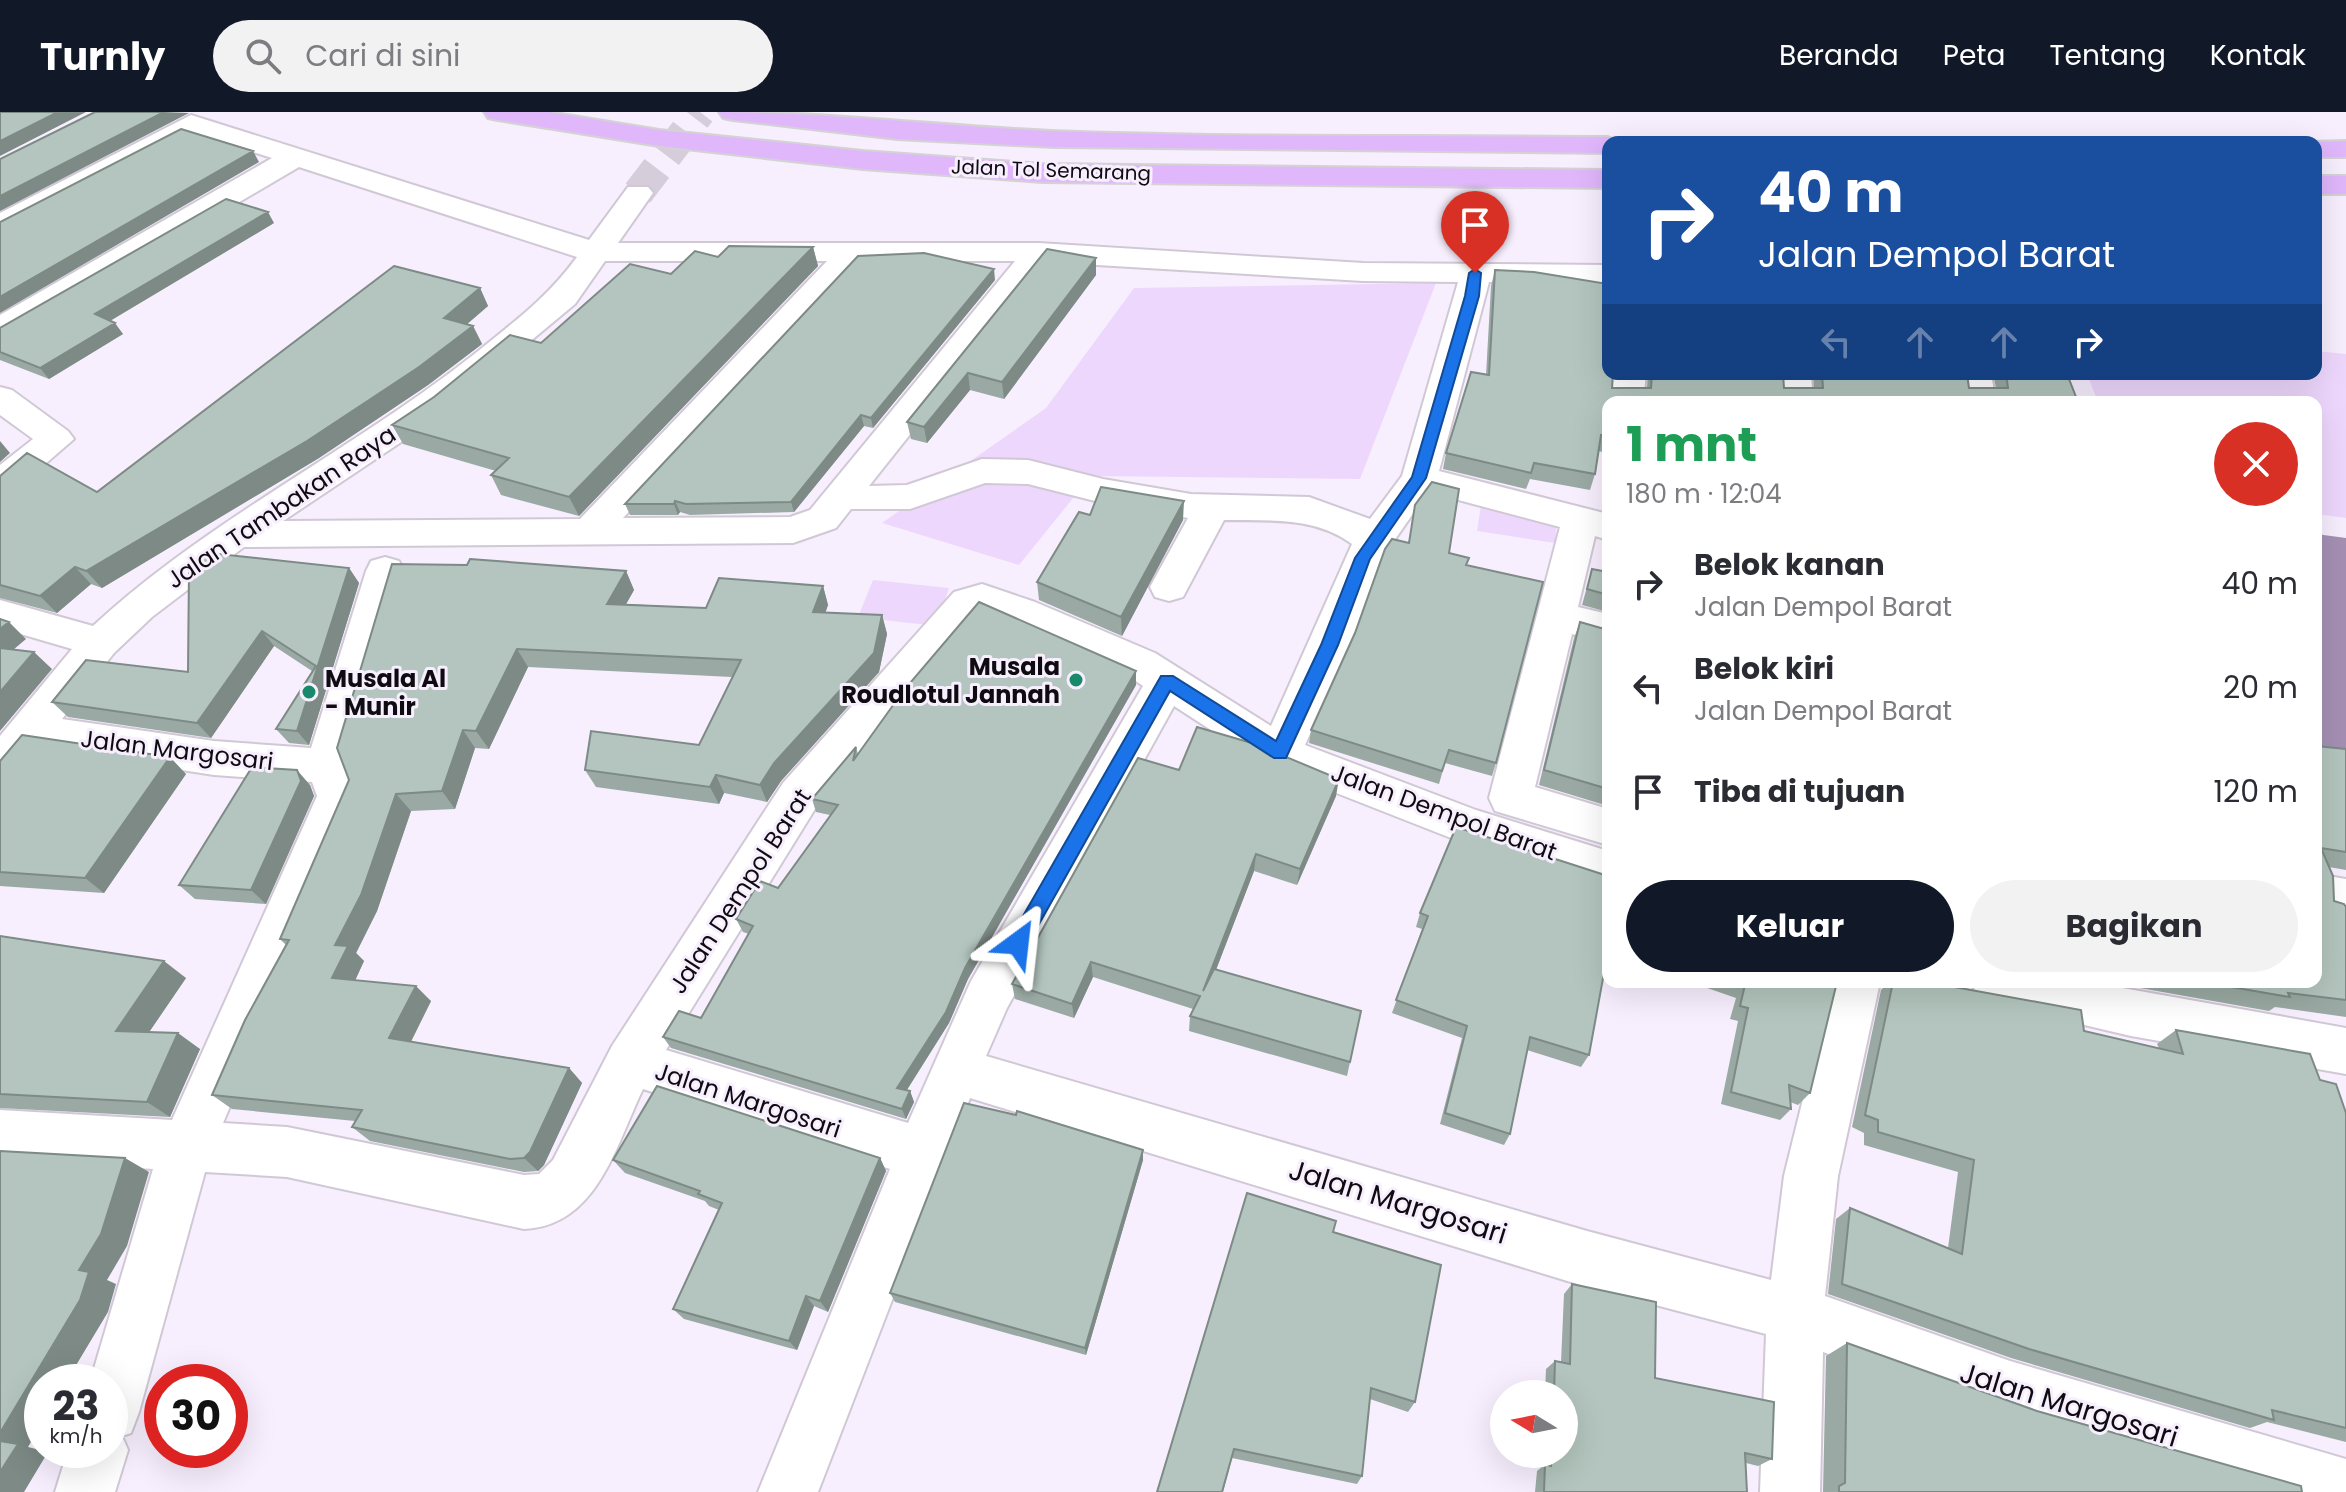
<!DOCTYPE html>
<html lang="id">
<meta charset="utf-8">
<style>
:root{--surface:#fff;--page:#f2f2f3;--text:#2b2b33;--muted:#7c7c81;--accent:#111827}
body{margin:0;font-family:Poppins,sans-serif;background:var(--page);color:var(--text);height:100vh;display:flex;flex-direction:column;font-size:30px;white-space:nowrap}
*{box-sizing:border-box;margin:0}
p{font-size:26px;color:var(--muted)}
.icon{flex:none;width:44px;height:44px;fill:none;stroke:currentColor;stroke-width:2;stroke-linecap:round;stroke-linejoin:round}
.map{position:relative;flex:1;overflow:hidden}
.sheet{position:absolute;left:1602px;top:284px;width:720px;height:592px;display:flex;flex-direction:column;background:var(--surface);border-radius:16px;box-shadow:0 8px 32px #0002}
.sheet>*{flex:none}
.guide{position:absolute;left:1602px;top:24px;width:720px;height:244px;border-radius:16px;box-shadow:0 8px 32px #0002;background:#1a4fa0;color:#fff;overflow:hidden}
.needle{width:52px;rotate:280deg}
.controls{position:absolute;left:1490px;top:1268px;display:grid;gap:16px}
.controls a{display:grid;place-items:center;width:88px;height:88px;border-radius:50%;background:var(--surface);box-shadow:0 8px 32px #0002;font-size:40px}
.speed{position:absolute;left:24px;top:1252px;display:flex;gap:16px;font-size:40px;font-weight:700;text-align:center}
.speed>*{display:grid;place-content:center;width:104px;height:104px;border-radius:50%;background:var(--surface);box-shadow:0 8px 32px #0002;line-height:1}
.speed small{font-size:20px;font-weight:400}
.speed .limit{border:12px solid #d22;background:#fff;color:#111}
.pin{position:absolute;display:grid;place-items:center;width:68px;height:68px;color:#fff;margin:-82px -34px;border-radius:50% 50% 50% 0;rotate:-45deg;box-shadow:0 0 8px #0007}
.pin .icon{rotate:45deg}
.me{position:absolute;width:88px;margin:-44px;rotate:30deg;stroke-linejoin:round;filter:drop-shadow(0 0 6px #0008)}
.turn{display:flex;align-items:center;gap:28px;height:168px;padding:0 24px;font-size:36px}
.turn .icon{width:104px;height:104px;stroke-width:2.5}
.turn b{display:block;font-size:56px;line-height:68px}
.lanes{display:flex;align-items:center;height:76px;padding:0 24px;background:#0003;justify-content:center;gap:40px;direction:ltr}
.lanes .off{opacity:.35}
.round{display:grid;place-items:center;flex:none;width:84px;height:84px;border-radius:42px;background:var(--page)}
.headline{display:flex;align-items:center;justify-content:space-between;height:136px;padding:0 24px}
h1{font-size:48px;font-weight:700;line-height:60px;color:#1e9e55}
.action{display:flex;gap:16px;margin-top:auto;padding:16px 24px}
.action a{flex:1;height:92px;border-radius:48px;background:var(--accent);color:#fff;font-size:32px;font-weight:700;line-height:92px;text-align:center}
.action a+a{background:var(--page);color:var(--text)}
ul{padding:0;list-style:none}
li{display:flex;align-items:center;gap:24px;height:104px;padding:0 24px}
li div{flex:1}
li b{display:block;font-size:30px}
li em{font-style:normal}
header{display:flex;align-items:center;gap:48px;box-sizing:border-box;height:112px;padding:0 40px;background:var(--accent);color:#fff}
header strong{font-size:38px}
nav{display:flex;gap:44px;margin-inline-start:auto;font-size:28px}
.search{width:560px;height:72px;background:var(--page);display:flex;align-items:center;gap:20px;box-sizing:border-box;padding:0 28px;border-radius:44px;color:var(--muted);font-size:30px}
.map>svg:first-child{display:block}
</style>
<header>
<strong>Turnly</strong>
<div class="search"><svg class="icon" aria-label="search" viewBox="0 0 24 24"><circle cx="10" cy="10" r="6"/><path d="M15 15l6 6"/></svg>Cari di sini</div>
<nav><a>Beranda</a><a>Peta</a><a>Tentang</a><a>Kontak</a></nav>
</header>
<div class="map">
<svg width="2346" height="1380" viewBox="0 0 2346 1380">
<rect width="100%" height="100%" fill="#f8effe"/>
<path fill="#eed7fd" d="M1436,171L1360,367L1091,364L1019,453L882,411L1046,296L1134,176Z
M2316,239L2346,242V406L2316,402V290H2098L2087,262H2316Z
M1481,393L1557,405L1555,431L1477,419Z
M873,468L949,476L936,514L858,505Z"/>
<path fill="#a590b4" d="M2316,422L2346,426V638L2316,634Z"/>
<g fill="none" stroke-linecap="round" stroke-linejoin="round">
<path stroke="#d5cdda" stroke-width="31" stroke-dasharray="31 16" stroke-linecap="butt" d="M638,81L700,0"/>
<g stroke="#d1c8d6" stroke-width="4">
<path id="minor" d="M191,3L589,128L628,75H648L653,81L618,131H1039L1363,151L1608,153V174L1592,169L1489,170L1439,359L1608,402V428L1595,424L1578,495L1608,502V532L1572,522L1535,675L1608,697V733L1495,699L1489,686L1560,415L1428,380L1380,449L1350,533L1305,633L1476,698L1608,739V777L1451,726L1265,653L1174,594L1007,896L986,944L1587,1119L1771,1168L1784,1064L1832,870H1880L1838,1064L1825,1184L2010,1249L2346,1347V1380H2254L2010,1307L1823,1240L1820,1380H1760L1766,1222L1587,1175L970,986L818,1380H758L890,1057L643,977C616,1033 597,1114 524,1117L287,1065L205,1060L139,1300L131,1321L122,1324L128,1338L115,1380H55L68,1338H110V1270H90L153,1057L0,1048V998L172,1008L317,684L312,670L214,663L39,636L15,666L0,671V624L72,537L0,516V488L93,514C208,407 354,338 477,240C516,208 547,186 577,145L299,55L11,224L0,227V203L272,46L193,21L0,122V101ZM605,149H827L580,407L283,409L443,302L575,192ZM861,149H1015L810,398L790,405L623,406ZM1047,150L1363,169L1458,170L1402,364L1370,407L1309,385L1191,382L1103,367L1028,348L982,347L907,373L869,374ZM985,371L1028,372L1103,391L1188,406L1150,475L1155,485L1169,489L1183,485L1224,408C1269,409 1314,404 1352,432L1271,614L1155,541L1035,490L982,472L954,480L783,671L612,934L553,1048L539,1062L524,1063L287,1015L223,1011L361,684L349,654L404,459L399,449L385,445L371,449L366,459L311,636L214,629L62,607L114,541L152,505L244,435L793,431L836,416L851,397H910ZM981,501L1127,563L1143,574L971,869L908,1011L666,938L815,697Z
M1612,262H1646L1643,290H1609Z
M1777,262H1811L1813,290H1779Z
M1957,262H1991L1996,290H1962Z
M0,275L12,278L68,319L74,327L13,380L0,383V353L33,327L0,303Z
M2316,762L2346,767V807L2316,802Z
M1971,870H2089L2346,916V962L2131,924L1995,892L1978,885Z"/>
</g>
<g stroke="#d4d3d4" stroke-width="4">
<path id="motorway" d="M484,0H549L659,18L863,39L1042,52L1608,58V76L1042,70L863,57L659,34L498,8L488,6Z
M719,0C830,0 940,14 1051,19C1237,26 1423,23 1608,25L1620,30H1608V41L1054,35L897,27L733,8L723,6Z
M2346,29V45H2316V30H2310Z
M2316,64H2346V82H2316Z"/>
</g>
<use href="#minor" fill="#fff" fill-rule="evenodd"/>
<use href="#motorway" fill="#e1b7fc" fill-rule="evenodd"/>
</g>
<path fill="#9aa9a3" d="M274,111L110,209L123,222L49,267L0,248V216Z
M813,135L818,154L579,404L501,383L491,363L496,359L403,332L392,313L671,162L718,145Z
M1047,137L1096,163L1004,287L970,278L927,331L911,327L907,310Z
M1495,158L1612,276H1647L1648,262H1783L1784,276H1814L1813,262H1967L1969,276H1996L1993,262H2067L2078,290H1608V341L1598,339L1595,362L1590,378L1530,367L1526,377L1443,357L1446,341L1486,263L1491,174Z
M995,168L873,316L864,314L794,400L690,403L680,400L678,403H630L625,392Z
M480,176L488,194L466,213L473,214L482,232L428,273L319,346L102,476L91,472L57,501L0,486V364L97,380Z
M1090,403L1183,408L1122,524L1039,488L1037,470Z
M1449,441L1467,453L1496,651L1492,664L1445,651L1439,672L1309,631L1311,618Z
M349,456L359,471L309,633L289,631L276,617L312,559L274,534L211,626L68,605L52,590L188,560Z
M1592,457L1608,460V500L1582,493Z
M626,459L634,478L626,492L706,496L823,474L828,493L825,501L882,503L887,522L879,560L781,669L767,690L724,681L719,692L596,675L585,658L699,633L732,565L528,555L489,637L475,636L455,697L411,699L377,799L356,841L364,849L355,868L431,889L411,930L569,956L582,971L544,1053L538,1059L524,1060L370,1029L352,1015L355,1009L232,997L212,983L286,833L280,827L349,668L337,636Z
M1580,510L1608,518V694L1539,673L1574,526Z
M1136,573L968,867L949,911L907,978L910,979L914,990L906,1007L671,936L663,925L701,906L749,822L743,820L736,807L778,776L830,703L816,700L812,687L856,635L858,642Z
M2316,634L2346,637V758L2329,755L2334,789L2346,795V905L2275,895L2269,899L2140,876L2139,870H2316Z
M0,649L186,662L104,781L0,774Z
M1179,658L1336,684L1297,773L1254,759L1216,858L1350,950L1347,964L1189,919L1190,904L1193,897L1093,865L1074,906L1015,887L1012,872Z
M310,673L314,684L266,792L195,787L179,773Z
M1456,715L1589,943L1581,955L1527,938L1510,1022L1504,1033L1440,1012L1462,926L1392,901L1422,817L1416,815L1420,801Z
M0,824L186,866L149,920L200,937L170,1005L0,996Z
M1690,870H1837L1810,981L1798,993L1790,990L1791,997L1780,1008L1721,992L1738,909L1730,907L1736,886Z
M1889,870H1927L2084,919L2159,936L2157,932L2176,918L2320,968L2346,1001V1330L2267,1310L2250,1316L2011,1246L1828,1182L1836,1107L1850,1096L1948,1136L1958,1060L1864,1033V1021L1852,1015L1881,878Z
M1143,1038V1048L1086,1243L895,1190L890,1181Z
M880,1046L886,1059L828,1200L814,1194L797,1238L684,1207L673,1197L719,1098L709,1094L705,1089L625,1061L613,1048Z
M1333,1120L1415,1290L1408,1300L1370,1287L1362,1364L1357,1372L1232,1346L1223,1380H1157Z
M1572,1172L1655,1266L1772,1347L1758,1354L1746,1351L1747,1380H1535L1537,1359L1543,1354V1342H1564V1282H1545L1546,1257L1555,1249L1561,1250L1564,1182Z
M1847,1231L2037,1299L2302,1380H1823L1826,1244Z"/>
<path fill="#7d8a85" d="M58,0H86L0,44V29Z
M164,0L189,1L0,99V84Z
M253,39L259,50L0,201V185Z
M268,100L274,111L103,213L95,202Z
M813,135L818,154L579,404L569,385Z
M1096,146V163L1004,287L1002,270Z
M994,157L995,168L873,316L871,306Z
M480,176L488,194L453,224L444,206Z
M115,211L123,222L49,267L40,256Z
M473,214L482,232L428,273L319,346L102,476L86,459Z
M968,261L970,278L927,331L924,315Z
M861,303L864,314L794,400L791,390Z
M0,329L10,341L0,350Z
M675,389L680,400L678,403L674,392Z
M1184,389L1183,408L1122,524L1121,505Z
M75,455L91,472L57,501L40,484Z
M349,456L359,471L309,633L297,619Z
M626,459L634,478L616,510L607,492Z
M823,474L828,493L819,519L813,500Z
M882,503L887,522L879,560L781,669L767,690L760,673L774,651Z
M9,510L26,527L0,549V517Z
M262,519L274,534L211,626L197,611Z
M517,537L528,555L489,637L476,619Z
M34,540L52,557L0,619V580Z
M1136,559V573L968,867L949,911L901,987L897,976Z
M463,618L475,636L455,697L442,679Z
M170,645L186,662L104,781L85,766Z
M297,658L310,673L314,684L266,792L251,778Z
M716,663L724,681L719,692L710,675Z
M1339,667L1336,684L1297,773L1300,757Z
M396,682L411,699L377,799L356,841L364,849L349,882L332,866L335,833Z
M1256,742L1254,759L1202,894L1203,879Z
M164,849L186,866L139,935L116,919Z
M1091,850L1093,865L1074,906L1072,892Z
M416,874L431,889L405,941L389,926Z
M178,921L200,937L170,1005L147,990Z
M569,956L582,971L544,1053L538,1059L524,1046Z
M910,979L914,990L906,1007L902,997Z
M1143,1038V1048L1086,1243L1085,1236Z
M125,1046L149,1060L127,1134L107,1168L116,1172L108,1200L66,1270H42V1311L28,1335L48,1340L24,1380H0V1321L79,1158Z
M880,1046L886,1059L828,1200L820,1189Z
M806,1184L814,1194L797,1238L789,1229Z"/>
<path fill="#b3c5be" stroke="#7d8a85" stroke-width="2" d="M0,0H58L0,29Z
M95,0H164L0,84V47Z
M181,17L253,39L0,185V110Z
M226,87L268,100L95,202L115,211L40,256L0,240V216Z
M729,134L813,135L569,385L491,363L509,346L392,313L434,285L510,223L541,231L630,152L671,162L695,139L718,145Z
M1047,137L1096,146L1002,270L968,261L924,315L907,310Z
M924,141L994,157L871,306L861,303L791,390L686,392L675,389L674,392H625L858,144Z
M394,154L480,176L444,206L473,214L419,255L307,329L86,459L75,455L40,484L0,473V364L27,341L97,380Z
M1495,158L1534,160L1608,172V262H1613L1612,276H1651L1652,262H1783L1784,276H1823L1822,262H1967L1969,276H2008L2006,262H2067L2078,290H1608V324L1601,323L1595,362L1534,351L1531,361L1446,341L1471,260L1489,263Z
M1432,370L1459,377L1449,441L1469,446L1466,453L1543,470L1496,651L1449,638L1442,659L1311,618L1355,521L1385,437L1392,427L1409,431L1415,393Z
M1101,375L1184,389L1121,505L1037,470L1079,400L1090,403Z
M209,441L349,456L297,619L276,617L316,554L262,519L197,611L52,590L86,548L188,560L189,456Z
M470,447L626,459L607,492L706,496L719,466L823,474L813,500L882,503L874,541L774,651L760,673L716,663L710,675L585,658L591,619L699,633L741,548L517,537L476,619L463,618L442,679L396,682L361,783L335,833L348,834L332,866L416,874L389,926L569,956L530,1040L524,1046L510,1047L352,1015L362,998L212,983L245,908L289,828L280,827L349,668L337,636L392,452L467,453Z
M1592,457L1608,460V483L1587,477Z
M979,490L1136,559L965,856L946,900L897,976L910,979L902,997L663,925L679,899L701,906L753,814L736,807L760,769L778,776L838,693L812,687L856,635L853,649L904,578Z
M0,507L9,510L0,517Z
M1580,510L1608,518V677L1544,658Z
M0,536L34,540L0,580Z
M1197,615L1255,632L1339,667L1300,757L1256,742L1203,879L1214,857L1361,899L1350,950L1190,904L1200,884L1091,850L1072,892L1012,872L1138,646L1179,658Z
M22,623L170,645L85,766L0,760V649Z
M2316,634L2346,637V740L2321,736L2333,764L2334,789L2344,792L2346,795V888L2288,881L2290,885L2202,870H2316Z
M252,655L297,658L301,669L251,778L179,773Z
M1456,715L1608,764V839L1589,943L1530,925L1510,1022L1445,1001L1467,914L1396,888L1428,804L1420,801Z
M0,824L164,849L116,919L178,921L147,990L0,982Z
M1737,870H1837L1810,981L1789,973L1791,997L1731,980L1748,896L1740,894L1745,873Z
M1893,870H1927L2081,898L2084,919L2183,942L2176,918L2310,942L2320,968L2336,972L2346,1001V1316L2272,1298L2274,1308L2029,1237L1842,1172L1850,1096L1962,1142L1974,1048L1878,1020V1008L1865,1003Z
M657,974L880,1046L820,1189L806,1184L789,1229L673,1197L722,1091L698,1082L700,1079L613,1048Z
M964,991L1016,1003L1017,999L1143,1038L1085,1236L890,1181Z
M0,1039L125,1046L101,1122L79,1158L89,1160L80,1188L0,1321Z
M1247,1081L1336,1109L1333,1120L1441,1153L1415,1290L1371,1276L1362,1364L1234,1337L1222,1380H1157Z
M1572,1172L1656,1190L1655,1266L1774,1290L1772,1347L1745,1341L1747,1380H1544L1545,1352L1551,1354L1552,1342H1564V1282H1554L1555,1249L1570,1252Z
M1847,1231L2037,1299L2301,1374L2302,1380H1839V1374L1845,1371Z
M0,1329L18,1332L0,1360Z"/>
<path fill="#1a73e8" stroke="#114b97" stroke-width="2" d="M1475,157L1481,161L1479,184L1426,366L1370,447L1338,533L1286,646H1274L1170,579L1025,837H1011L1008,831L1011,825L1161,564H1173L1276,629L1321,533L1355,446L1412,365L1465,184L1469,161Z"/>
<g fill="#188a6b" stroke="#f8effe" stroke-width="3">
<circle cx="1076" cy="568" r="8"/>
<circle cx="309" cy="580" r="8"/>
</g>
<g text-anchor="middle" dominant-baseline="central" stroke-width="6" stroke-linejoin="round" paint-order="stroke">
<g font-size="20" fill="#0f0c11" stroke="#f8effe">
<text transform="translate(1051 58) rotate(2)">Jalan Tol Semarang</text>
</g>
<g font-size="24" fill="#0f0c11" stroke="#f8effe">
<text transform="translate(281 395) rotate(-34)">Jalan Tambakan Raya</text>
<text transform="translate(177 638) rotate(7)">Jalan Margosari</text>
<text transform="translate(1444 700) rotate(20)">Jalan Dempol Barat</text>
<text transform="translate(740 779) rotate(-57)">Jalan Dempol Barat</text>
<text transform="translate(748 988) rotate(18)">Jalan Margosari</text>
</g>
<g font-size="24" font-weight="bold" fill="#0f0c11" stroke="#f8effe" text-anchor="end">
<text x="1060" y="554">Musala<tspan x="1060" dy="28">Roudlotul Jannah</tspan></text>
<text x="325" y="566" text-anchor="start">Musala Al<tspan x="325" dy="28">- Munir</tspan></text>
</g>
<g font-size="28" fill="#0f0c11" stroke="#f8effe">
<text transform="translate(1398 1090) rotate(17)">Jalan Margosari</text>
<text transform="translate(2069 1293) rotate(17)">Jalan Margosari</text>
</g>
</g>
</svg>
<div class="controls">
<a><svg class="needle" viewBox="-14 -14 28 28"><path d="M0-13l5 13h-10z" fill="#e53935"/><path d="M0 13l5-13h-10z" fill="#7c7c81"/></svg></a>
</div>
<div class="speed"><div>23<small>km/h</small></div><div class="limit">30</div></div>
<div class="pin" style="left:1475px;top:161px;background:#d93025"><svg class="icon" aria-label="arrive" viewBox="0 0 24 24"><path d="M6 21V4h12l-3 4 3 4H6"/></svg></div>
<svg class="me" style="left:1018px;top:831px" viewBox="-20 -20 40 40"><path d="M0-17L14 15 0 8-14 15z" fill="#1a73e8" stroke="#fff" stroke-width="4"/></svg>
<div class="guide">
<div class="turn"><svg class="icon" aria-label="right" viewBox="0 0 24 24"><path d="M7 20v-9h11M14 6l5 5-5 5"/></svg><div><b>40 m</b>Jalan Dempol Barat</div></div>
<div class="lanes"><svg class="icon off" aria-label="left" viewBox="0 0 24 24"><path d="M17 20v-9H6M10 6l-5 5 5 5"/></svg><svg class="icon off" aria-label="ahead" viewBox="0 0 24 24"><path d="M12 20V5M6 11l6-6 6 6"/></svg><svg class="icon off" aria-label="ahead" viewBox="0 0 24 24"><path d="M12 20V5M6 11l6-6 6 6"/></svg><svg class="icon" aria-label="right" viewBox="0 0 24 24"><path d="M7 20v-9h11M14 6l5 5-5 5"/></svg></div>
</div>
<section class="sheet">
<div class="headline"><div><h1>1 mnt</h1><p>180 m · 12:04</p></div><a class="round" style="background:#d93025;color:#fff"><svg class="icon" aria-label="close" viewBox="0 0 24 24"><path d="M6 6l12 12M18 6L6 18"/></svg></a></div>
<ul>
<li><svg class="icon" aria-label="right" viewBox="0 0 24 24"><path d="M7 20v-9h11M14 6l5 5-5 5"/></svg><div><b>Belok kanan</b><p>Jalan Dempol Barat</p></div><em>40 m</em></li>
<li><svg class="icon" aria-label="left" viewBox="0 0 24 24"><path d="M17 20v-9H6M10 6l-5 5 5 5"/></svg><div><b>Belok kiri</b><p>Jalan Dempol Barat</p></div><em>20 m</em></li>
<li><svg class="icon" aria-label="arrive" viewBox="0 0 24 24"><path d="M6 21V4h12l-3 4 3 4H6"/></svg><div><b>Tiba di tujuan</b></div><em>120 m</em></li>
</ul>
<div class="action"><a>Keluar</a><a>Bagikan</a></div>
</section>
</div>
